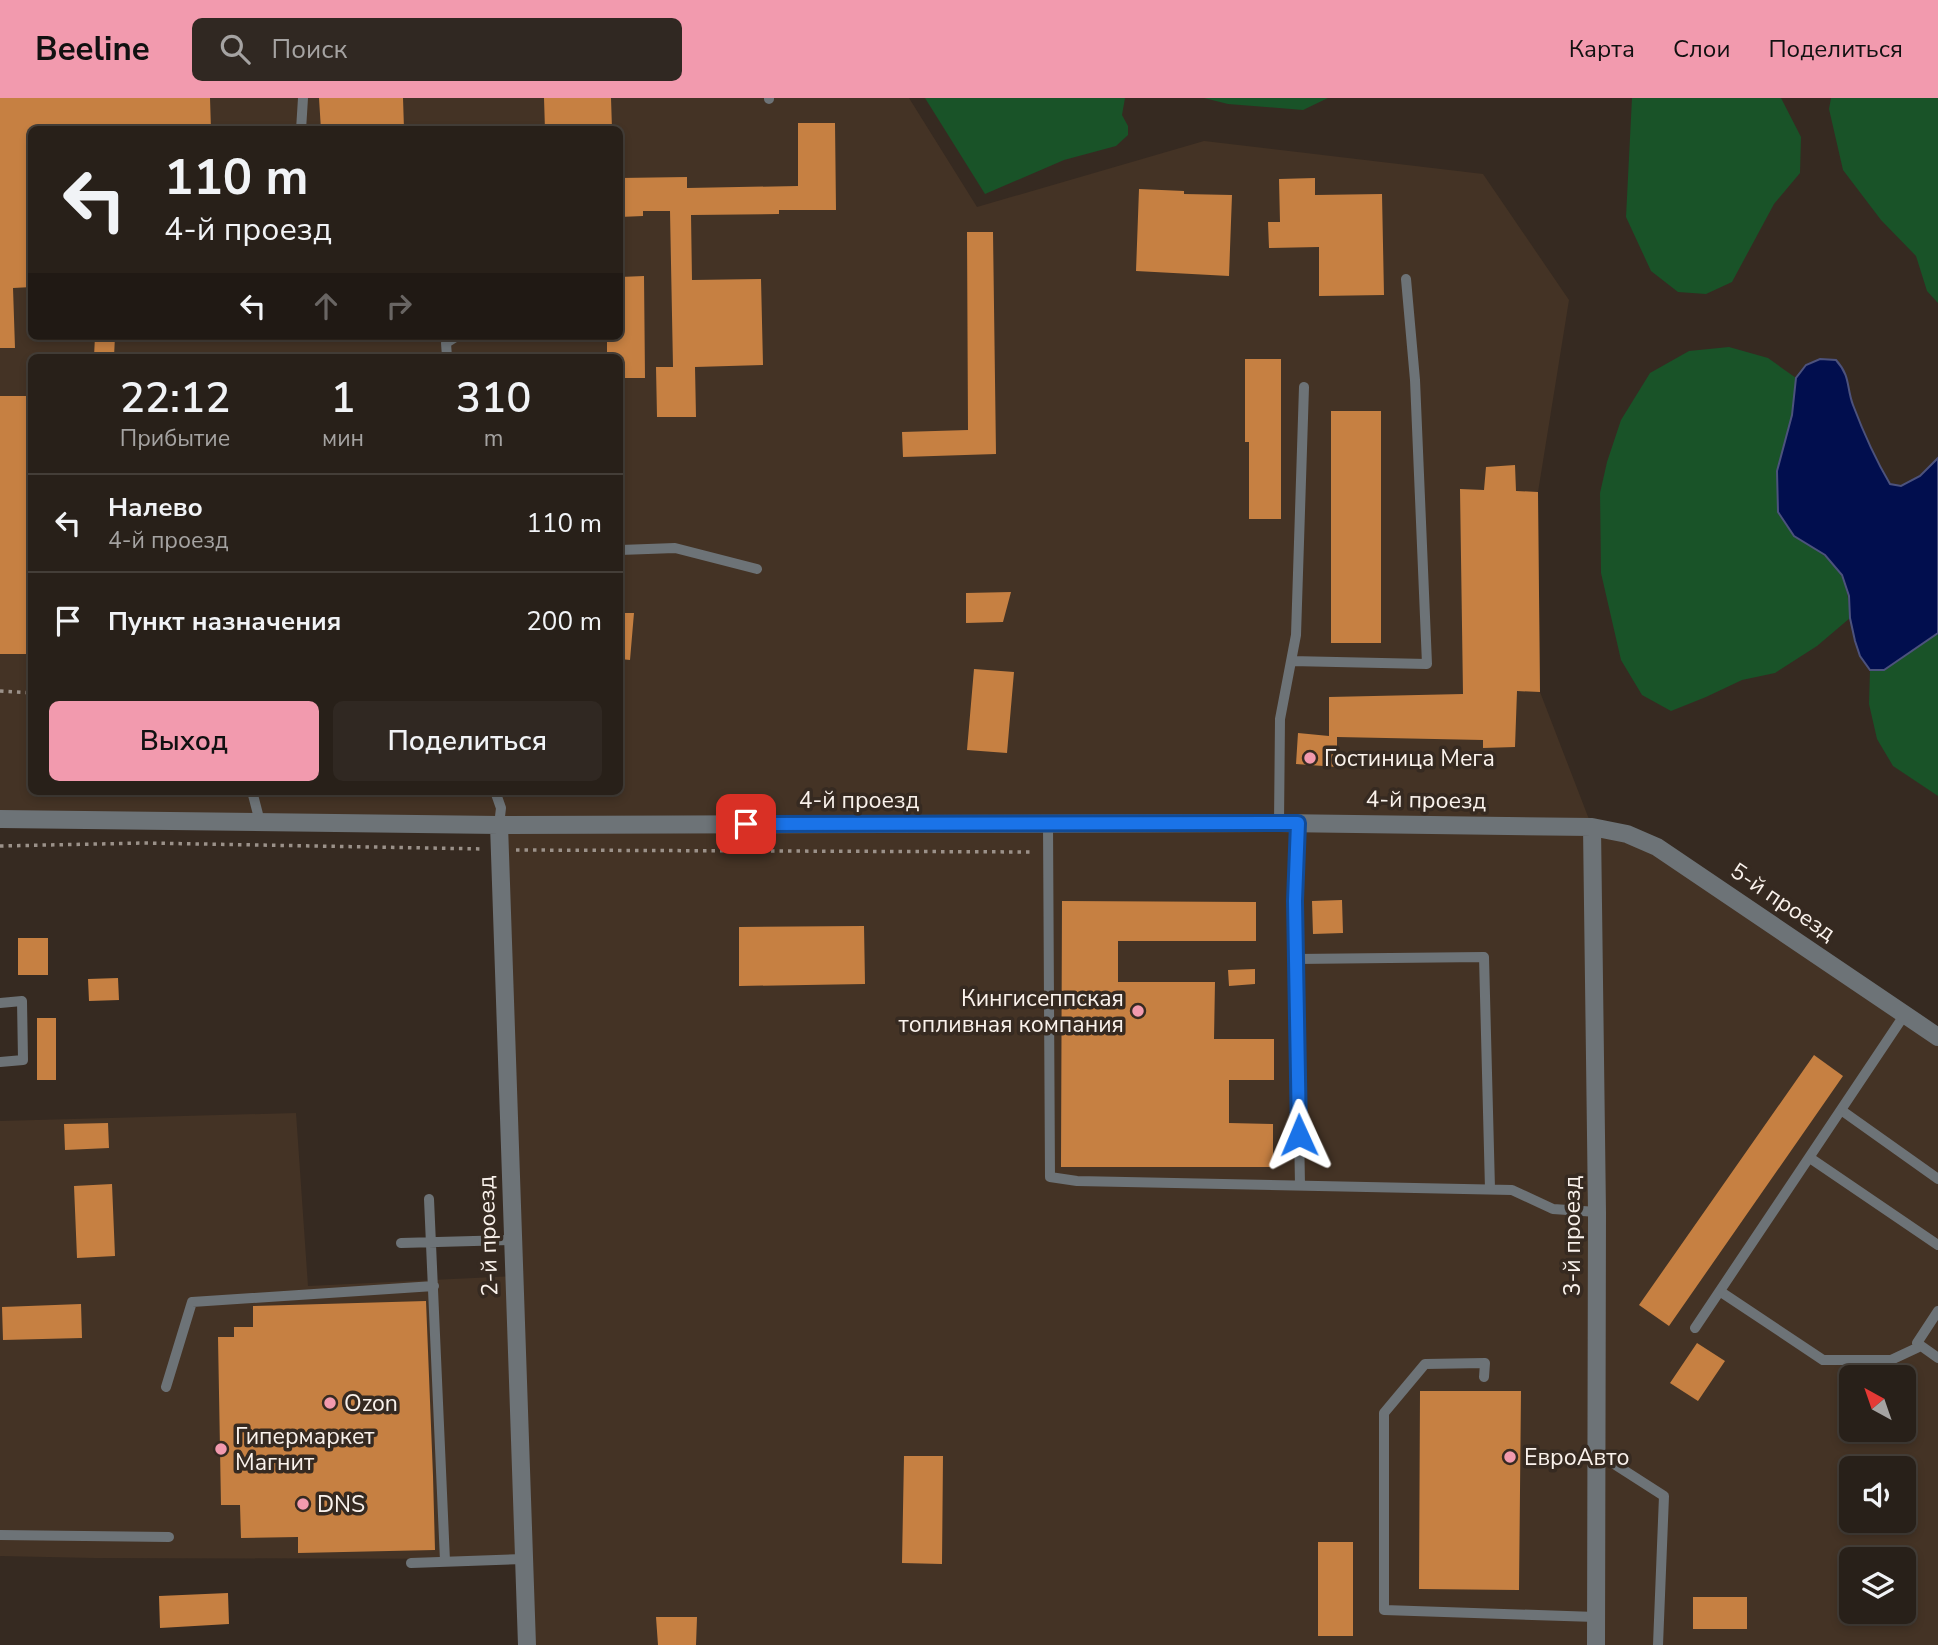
<!DOCTYPE html>
<html lang="ru">
<meta charset="utf-8">
<style>
:root{--surface:#282019;--page:#302822;--text:#f1f3f6;--muted:#a5a3a2;--line:#443e38;--accent:#f29aae}
body{margin:0;font-family:"Nunito Sans",sans-serif;background:var(--page);color:var(--text);height:100vh;display:flex;flex-direction:column;font-size:26px;white-space:nowrap}
*{box-sizing:border-box;margin:0}
p{font-size:23px;color:var(--muted)}
.icon{flex:none;width:38px;height:38px;fill:none;stroke:currentColor;stroke-width:2;stroke-linecap:round;stroke-linejoin:round}
.map{position:relative;flex:1;overflow:hidden}
.panel{position:absolute;left:28px;top:256px;width:595px;height:441px;display:flex;flex-direction:column;background:var(--surface);border-radius:10px;box-shadow:0 4px 10px #0003,0 0 0 2px var(--line)}
.panel>*{flex:none}
.hud{position:absolute;left:28px;top:28px;width:595px;height:214px;border-radius:10px;box-shadow:0 4px 10px #0003,0 0 0 2px var(--line);background:#282019;color:var(--text);overflow:hidden}
.needle{width:46px;rotate:320deg}
.buttons{position:absolute;left:1839px;top:1267px;display:grid;gap:14px}
.buttons a{display:grid;place-items:center;width:77px;height:77px;border-radius:10px;background:var(--surface);box-shadow:0 4px 10px #0003,0 0 0 2px var(--line);font-size:35px}
.pin{position:absolute;display:grid;place-items:center;width:60px;height:60px;color:#fff;margin:-30px;border-radius:14px;box-shadow:0 4px 10px #0006}
.me{position:absolute;width:77px;margin:-38px;rotate:359deg;stroke-linejoin:round;filter:drop-shadow(0 0 5px #0008)}
.turn{display:flex;align-items:center;gap:24px;height:147px;padding:0 21px;font-size:32px}
.turn .icon{width:91px;height:91px;stroke-width:2.5}
.turn b{display:block;font-size:49px;line-height:60px}
.lanes{display:flex;align-items:center;height:66px;padding:0 21px;background:#0003;justify-content:center;gap:35px;direction:ltr}
.lanes .off{opacity:.35}
.eta{display:flex;justify-content:space-evenly;align-items:center;height:119px;text-align:center}
.eta b{font-size:42px;font-weight:600;line-height:49px}
.cta{display:flex;gap:14px;margin-top:auto;padding:14px 21px}
.cta a{flex:1;height:80px;border-radius:10px;background:var(--accent);color:#111;font-size:28px;font-weight:600;line-height:80px;text-align:center}
.cta a+a{background:var(--page);color:var(--text)}
ul{padding:0;list-style:none}
li{display:flex;align-items:center;gap:21px;height:98px;padding:0 21px;border-top:2px solid var(--line)}
li div{flex:1}
li b{display:block;font-size:26px}
li em{font-style:normal}
header{display:flex;align-items:center;gap:42px;box-sizing:border-box;height:98px;padding:0 35px;background:var(--accent);color:#111}
header strong{font-size:33px}
nav{display:flex;gap:38px;margin-inline-start:auto;font-size:24px}
.search{width:490px;height:63px;background:var(--page);display:flex;align-items:center;gap:18px;box-sizing:border-box;padding:0 24px;border-radius:10px;color:var(--muted);font-size:26px}
.map>svg:first-child{display:block}
</style>
<header>
<strong>Beeline</strong>
<div class="search"><svg class="icon" aria-label="search" viewBox="0 0 24 24"><circle cx="10" cy="10" r="6"/><path d="M15 15l6 6"/></svg>Поиск</div>
<nav><a>Карта</a><a>Слои</a><a>Поделиться</a></nav>
</header>
<div class="map">
<svg width="1938" height="1547" viewBox="0 0 1938 1547">
<rect width="100%" height="100%" fill="#362a21"/>
<path fill="#443325" fill-rule="evenodd" d="M0,0H909L977,109L1204,43L1483,76L1569,202L1538,394L1540,594L1592,729L1657,749L1938,946V1547H531L499,727L0,722ZM32,32H620V238H32ZM32,259H620V693H32ZM1852,1279H1904V1332H1852ZM1852,1370H1904V1423H1852ZM1852,1461H1904V1514H1852Z
M296,1015L308,1188L514,1178L524,1461L94,1460L0,1458V1023Z"/>
<path fill="#195328" d="M925,0H1125L1122,17L1128,28V37L1116,48L1064,62L985,96Z
M1204,0H1328L1303,12L1228,6Z
M1632,0H1781L1801,39L1800,75L1774,106L1732,184L1706,196L1678,194L1651,173L1626,119Z
M1831,0H1938V205L1927,193L1916,158L1881,122L1843,72L1829,11Z
M1729,249L1768,260L1796,280L1792,317L1794,437C1833,462 1848,471 1850,520L1817,548L1775,575L1742,582L1706,599L1671,613L1642,597L1621,562L1601,475L1600,395L1607,364L1621,322L1650,275L1689,253Z
M1938,535V698L1893,668L1877,641L1869,606L1870,572H1885Z"/>
<path fill="#010e4e" stroke="#4c527d" stroke-width="2" d="M1820,261L1836,262C1851,279 1846,288 1853,307C1864,336 1874,359 1890,386L1901,388L1920,378L1938,360V535L1884,572H1870L1860,558L1855,543L1850,520L1849,498L1842,477L1825,457L1794,438L1778,414L1777,373L1792,317L1796,280L1806,267Z"/>
<path fill="#c68042" d="M0,0H210L211,32H32V189L13,190L15,250H0Z
M319,0H403L404,31L321,32Z
M544,0H611L612,31L545,32Z
M798,25H835L836,112H779V116L691,117L692,182L761,181L763,267L695,269L696,319H657L656,269H673L670,113H643V118L620,119V80L687,79V90L798,88Z
M1315,80V97L1382,96L1384,197L1319,198V149L1269,150L1268,124H1280L1279,81Z
M1139,91L1184,93V96L1232,97L1229,178L1136,173Z
M967,134H993L996,356L903,359L902,334L968,332Z
M644,178L645,280H620V259H607V238H620V179Z
M95,238H115L114,259H94Z
M1245,261H1281V421H1249V344H1245Z
M0,298H32V556H0Z
M1331,313H1381V545H1331Z
M1515,367L1516,393L1538,394L1540,594L1517,593L1515,649L1483,650V642L1337,639V669L1296,666L1298,635L1329,638V599L1463,596L1460,391L1484,392L1486,369Z
M1011,494L1003,524L966,525V495Z
M620,515H634L630,562L620,561Z
M974,571L1014,574L1007,655L967,652Z
M1342,802L1343,835L1313,836L1312,803Z
M1062,803L1256,804V843H1118V884H1215L1214,941H1274V982H1229V1025L1273,1026V1069H1061Z
M864,828L865,886L739,888V829Z
M18,840H48V877H18Z
M1255,871V886L1229,888L1228,872Z
M118,880L119,902L89,903L88,881Z
M37,920H56V982H37Z
M1814,957L1843,978L1669,1228L1639,1207Z
M108,1025L109,1050L65,1052L64,1026Z
M112,1086L115,1158L77,1160L74,1088Z
M426,1203L433,1378L435,1452L298,1455V1439L241,1440L240,1407H221L218,1239H234V1229H253V1208Z
M81,1206L82,1240L3,1242L2,1209Z
M1697,1245L1725,1263L1698,1303L1670,1285Z
M1420,1293H1521L1519,1492L1419,1491Z
M904,1358H943L942,1466L902,1465Z
M1318,1444H1353V1538H1318Z
M228,1495L229,1526L160,1530L159,1498Z
M1693,1499H1747V1531H1693Z
M656,1519H697L696,1547H658Z"/>
<g fill="none" stroke-linecap="round" stroke-linejoin="round">
<path stroke="#9b9189" stroke-width="3.5" stroke-dasharray="3.5 5" stroke-linecap="butt" d="M0,593L32,595
M0,748L144,745L484,751
M516,752L1034,754"/>
<path stroke="#6d7377" stroke-width="10" d="M769,1V0
M301,32L303,0
M447,259L446,245L457,238
M620,452L675,450L757,471
M1291,563L1427,566L1415,282L1406,181
M252,693L260,724
M495,693L501,710L499,727
M1279,725L1280,621L1296,537L1304,289
M1299,725L1295,803L1300,1087
M1048,726L1050,1079L1077,1083L1512,1092L1553,1111L1597,1114
M1296,861L1484,859L1490,1091
M0,905L22,903L23,962L0,964
M1841,1012L1938,1081
M1810,1060L1938,1147
M429,1101L445,1463
M401,1145L513,1142
M1721,1194L1823,1262H1891L1921,1248
M1938,1213L1917,1245L1938,1260
M1695,1230L1905,916
M1484,1279L1485,1265L1425,1266L1384,1315V1512L1596,1519
M166,1289L192,1204L434,1188
M1597,1355L1664,1398L1658,1547
M0,1437L169,1439
M411,1465L524,1461"/>
<path stroke="#6d7377" stroke-width="18" d="M0,721L499,727L1279,725L1592,729L1627,736L1657,749L1938,939
M499,727L527,1547
M1592,729L1597,1114L1596,1547"/>
</g>
<g fill="none" stroke-linecap="round" stroke-linejoin="round">
<g stroke="#114b97" stroke-width="18">
<path id="route" d="M746,726L1298,725L1295,803L1299,1037"/>
</g>
<use href="#route" stroke="#1a73e8" stroke-width="12"/>
</g>
<g fill="#f29aae" stroke="#362a21" stroke-width="2.5">
<circle cx="1310" cy="660" r="7"/>
<circle cx="1138" cy="913" r="7"/>
<circle cx="330" cy="1305" r="7"/>
<circle cx="221" cy="1351" r="7"/>
<circle cx="1510" cy="1359" r="7"/>
<circle cx="303" cy="1406" r="7"/>
</g>
<g text-anchor="middle" dominant-baseline="central" stroke-width="7" stroke-linejoin="round" paint-order="stroke">
<g font-size="23" fill="#faf2ec" stroke="#362a21" text-anchor="start">
<text x="1324" y="660">Гостиница Мега</text>
<text x="1124" y="900" text-anchor="end">Кингисеппская<tspan x="1124" dy="26">топливная компания</tspan></text>
<text x="344" y="1305">Ozon</text>
<text x="235" y="1338">Гипермаркет<tspan x="235" dy="26">Магнит</tspan></text>
<text x="1524" y="1359">ЕвроАвто</text>
<text x="317" y="1406">DNS</text>
</g>
<g font-size="23" fill="#faf2ec" stroke="#362a21">
<text x="859" y="702">4-й проезд</text>
<text transform="translate(1426 702) rotate(1)">4-й проезд</text>
<text transform="translate(1783 804) rotate(34)">5-й проезд</text>
<text transform="translate(488 1138) rotate(-92)">2-й проезд</text>
<text transform="translate(1572 1138) rotate(-90)">3-й проезд</text>
</g>
</g>
</svg>
<div class="buttons">
<a><svg class="needle" viewBox="-14 -14 28 28"><path d="M0-13l5 13h-10z" fill="#e53935"/><path d="M0 13l5-13h-10z" fill="#a5a3a2"/></svg></a>
<a><svg class="icon" aria-label="sound" viewBox="0 0 24 24"><path d="M4 9h4l5-4v14l-5-4H4zM17 9q2 3 0 6"/></svg></a>
<a><svg class="icon" aria-label="layers" viewBox="0 0 24 24"><path d="M12 4l9 5-9 5-9-5zM3 14l9 5 9-5"/></svg></a>
</div>
<div class="pin" style="left:746px;top:726px;background:#d93025"><svg class="icon" aria-label="arrive" viewBox="0 0 24 24"><path d="M6 21V4h12l-3 4 3 4H6"/></svg></div>
<svg class="me" style="left:1299px;top:1037px" viewBox="-20 -20 40 40"><path d="M0-17L14 15 0 8-14 15z" fill="#1a73e8" stroke="#fff" stroke-width="4"/></svg>
<div class="hud">
<div class="turn"><svg class="icon" aria-label="left" viewBox="0 0 24 24"><path d="M17 20v-9H6M10 6l-5 5 5 5"/></svg><div><b>110 m</b>4-й проезд</div></div>
<div class="lanes"><svg class="icon" aria-label="left" viewBox="0 0 24 24"><path d="M17 20v-9H6M10 6l-5 5 5 5"/></svg><svg class="icon off" aria-label="ahead" viewBox="0 0 24 24"><path d="M12 20V5M6 11l6-6 6 6"/></svg><svg class="icon off" aria-label="right" viewBox="0 0 24 24"><path d="M7 20v-9h11M14 6l5 5-5 5"/></svg></div>
</div>
<section class="panel">
<div class="eta">
<div><b>22:12</b><p>Прибытие</p></div>
<div><b>1</b><p>мин</p></div>
<div><b>310</b><p>m</p></div>
</div>
<ul>
<li><svg class="icon" aria-label="left" viewBox="0 0 24 24"><path d="M17 20v-9H6M10 6l-5 5 5 5"/></svg><div><b>Налево</b><p>4-й проезд</p></div><em>110 m</em></li>
<li><svg class="icon" aria-label="arrive" viewBox="0 0 24 24"><path d="M6 21V4h12l-3 4 3 4H6"/></svg><div><b>Пункт назначения</b></div><em>200 m</em></li>
</ul>
<div class="cta"><a>Выход</a><a>Поделиться</a></div>
</section>
</div>
